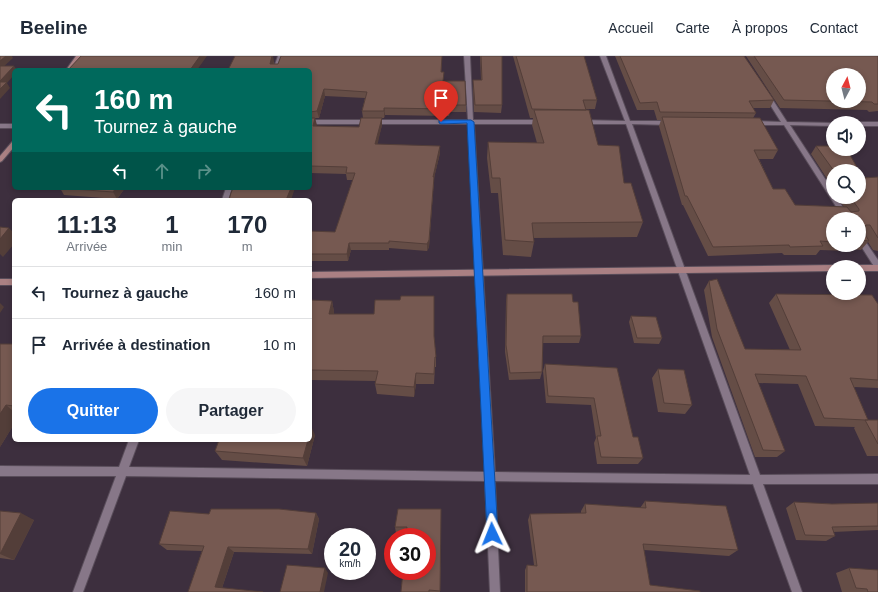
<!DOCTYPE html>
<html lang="fr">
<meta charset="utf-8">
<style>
:root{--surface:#fff;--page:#f6f6f7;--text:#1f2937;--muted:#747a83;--line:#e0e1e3;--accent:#1a73e8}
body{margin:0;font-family:Helvetica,sans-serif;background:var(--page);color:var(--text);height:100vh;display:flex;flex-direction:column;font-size:15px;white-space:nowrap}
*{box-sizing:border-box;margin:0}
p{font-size:13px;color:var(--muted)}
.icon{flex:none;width:22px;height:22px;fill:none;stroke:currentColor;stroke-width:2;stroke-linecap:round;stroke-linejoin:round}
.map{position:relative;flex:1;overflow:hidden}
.sheet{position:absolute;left:12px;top:142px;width:300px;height:244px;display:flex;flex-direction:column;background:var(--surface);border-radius:6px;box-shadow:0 2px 6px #0003}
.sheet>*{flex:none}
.banner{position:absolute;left:12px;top:12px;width:300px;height:122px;border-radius:6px;box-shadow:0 2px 6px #0003;background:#00695c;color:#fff;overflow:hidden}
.needle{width:26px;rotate:7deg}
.buttons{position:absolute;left:826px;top:12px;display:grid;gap:8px}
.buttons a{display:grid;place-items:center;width:40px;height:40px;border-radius:50%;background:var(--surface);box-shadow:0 2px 6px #0003;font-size:20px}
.speed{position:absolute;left:324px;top:472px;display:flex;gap:8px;font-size:20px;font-weight:700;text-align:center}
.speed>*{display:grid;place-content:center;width:52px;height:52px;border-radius:50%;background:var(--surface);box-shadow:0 2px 6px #0003;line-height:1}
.speed small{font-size:10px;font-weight:400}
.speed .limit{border:6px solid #d22;background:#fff;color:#111}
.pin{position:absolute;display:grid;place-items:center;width:34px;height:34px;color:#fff;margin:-41px -17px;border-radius:50% 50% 50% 0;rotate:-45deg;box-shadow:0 0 4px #0007}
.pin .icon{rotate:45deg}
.me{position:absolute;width:44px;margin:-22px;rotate:358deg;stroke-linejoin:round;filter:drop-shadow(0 0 3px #0008)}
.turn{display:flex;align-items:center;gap:14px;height:84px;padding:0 16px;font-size:18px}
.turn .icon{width:52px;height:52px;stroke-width:2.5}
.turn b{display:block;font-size:28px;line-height:34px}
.lanes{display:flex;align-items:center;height:38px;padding:0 16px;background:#0003;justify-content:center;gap:20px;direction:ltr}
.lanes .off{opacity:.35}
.eta{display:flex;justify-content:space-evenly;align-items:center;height:68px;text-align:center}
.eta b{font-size:24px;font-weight:600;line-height:28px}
.primary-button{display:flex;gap:8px;margin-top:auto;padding:8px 16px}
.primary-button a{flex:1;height:46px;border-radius:24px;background:var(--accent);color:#fff;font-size:16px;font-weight:600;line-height:46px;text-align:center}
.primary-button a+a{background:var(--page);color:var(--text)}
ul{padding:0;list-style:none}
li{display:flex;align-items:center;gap:12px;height:52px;padding:0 16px;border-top:1px solid var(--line)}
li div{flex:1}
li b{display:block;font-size:15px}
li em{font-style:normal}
header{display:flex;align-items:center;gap:24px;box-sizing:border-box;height:56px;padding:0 20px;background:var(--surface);border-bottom:1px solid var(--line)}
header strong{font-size:19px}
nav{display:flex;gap:22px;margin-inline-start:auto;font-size:14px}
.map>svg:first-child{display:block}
</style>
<header>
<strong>Beeline</strong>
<nav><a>Accueil</a><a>Carte</a><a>À propos</a><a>Contact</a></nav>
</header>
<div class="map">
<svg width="878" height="536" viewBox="0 0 878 536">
<rect width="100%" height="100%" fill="#3d2f3e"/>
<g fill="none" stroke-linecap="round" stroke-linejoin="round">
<g stroke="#594d5a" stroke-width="2">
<path id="street" d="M278,0H284L279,14H273Z
M464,0H470L473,64H542L545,66L542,68H474L495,416L750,419L626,68H582L579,66L582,64L625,65L600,0H606L630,65H670L673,67L670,69L632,68L760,419L878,418V428H763L802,536H792L753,428L495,425L500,536H490L485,425L126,420L83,536H73L116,420H0V410L119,411L129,384H139L129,411L485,416L468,68H310V64H468Z
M765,38H769L787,66L835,67H833V70L790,69L833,135V141H836L851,163H844L784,69H754L751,67L754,65L781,66L764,39Z
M859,66H878V70H859V67H857Z
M0,68H14V72H0Z
M226,132H232L228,144H222Z
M859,179H861L878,204V213L875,212L859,187Z"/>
</g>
<g stroke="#594d5a" stroke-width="2">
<path id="secondary" d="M76,0H82L72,14H66Z
M14,85V91L2,105L0,106V100L12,86Z
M833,209L836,211H833V215L310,222V216Z
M859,209H878V215H859V211H856Z
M0,223H14V229H0Z"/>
</g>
<use href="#street" fill="#877788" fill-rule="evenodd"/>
<use href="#secondary" fill="#aa8083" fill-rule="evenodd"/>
</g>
<path fill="#654d46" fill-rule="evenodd" d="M281,0H442L441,16L443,25L466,49V56H450L449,60L385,59L384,62H363L362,55L365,42L325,40L319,62H315L316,70L359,71L382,62V69L377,88L440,97L434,122L429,191L427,195L389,192V194H351L348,205H310V177L335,176L353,124H347L346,118L310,117V14H228L274,5V8H278Z
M480,0H502V49L501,57L474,56L473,32V24H481Z
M513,0H584L597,44L595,53H585L598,89L624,127L643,166L637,181L534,182V186L531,201L503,199L498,137H491L487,102L488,86L537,87L532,69L533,62H530Z
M615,0H744L774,44L770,52H753L756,57L753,62H760L778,94L773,103H759L773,133H785L795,149L844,151L837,141H859V115H833V132L811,98L816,90H833V93H842L845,99H850L863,122L878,121V195L873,194L868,186L861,194L852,193L850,195L820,194L816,199H784L782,197L708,200L683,149H682L659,70L661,64H657L654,54H637ZM833,163H859V189H833Z
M746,0H878V55L869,56L867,54L780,52Z
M60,132H125L117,143L64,139Z
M709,225L745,293L790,294L769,247L776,238L878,248V332L854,331L868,364H878V400H867L854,372L855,371L815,370L798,328L758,327L785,395L777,401H755L712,281L704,234Z
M507,238L573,246L581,280L579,287H543L542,316L540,323L509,324L505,296L506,245Z
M310,244L332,245L334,256V258L434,281L436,301V311H435L434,328H416L414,341L377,338L375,328L376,325L310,324Z
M631,260L662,282L659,288L634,287L629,266Z
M14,288V368L0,391Z
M545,308L617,312L633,381L643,402L638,408H597L594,387L596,382L591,349L546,347L543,315Z
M658,313L692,349L685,358L658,356L652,322Z
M315,379L307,410L222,404L215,395Z
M645,445L738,494L729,500L644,494L650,529L700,536H525V514L527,509H534L528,464L530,458L581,457V455L585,448L640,452Z
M794,446L832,448L878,447V474L833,476L835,480L826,485L796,484L786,452Z
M441,453L440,536H401L407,477H396L395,471Z
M0,455L34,464L14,504L0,502Z
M316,457L319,463L312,498L234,496L222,532L188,536L202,495L167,494L159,488L209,458Z
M849,512L878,536H842L836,517Z"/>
<path fill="#533e39" d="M6,0H12L13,2L0,14V5Z
M200,0H207L197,14H190Z
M272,0H273L274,5L272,14L270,8Z
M14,10L17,14H14V19L7,27L10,32L0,43V25Z
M324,33L325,40L319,62L317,55Z
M450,49V56L449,60V53Z
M384,52L385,59L384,62Z
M315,62L317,69L314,77L313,70Z
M382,62V69L376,95L375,88Z
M440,90V97L434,122L429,191L427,195V188L433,121Z
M116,132H125L117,143L113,136Z
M291,132H295L291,144H286Z
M9,172L14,177V188L3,201L0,198V183Z
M349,187L351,194L348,205L347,198Z
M332,245L334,256L332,269L329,258Z
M0,247L4,251L0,257Z
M416,317V328L414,341V331Z
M6,349L14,356V368L0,391V358Z
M311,370L315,379L307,410L303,402L308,384H310V374Z
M21,457L34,464L14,504L0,498Z
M316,457L319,463L312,498L308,493Z
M228,491L234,496L221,535L215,531Z
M325,512L328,517L324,536H320Z"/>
<path fill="#765951" stroke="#533e39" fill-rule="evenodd" d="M0,0H6L0,5Z
M81,0H200L190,14H68Z
M235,0H272L270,8H278L281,0H442L441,16H444L443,25H465L466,49H450L449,53L384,52V55H362L367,36L324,33L317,55L310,56V14H228Z
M481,0H502V49H475L473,24H482Z
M516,0H584L597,44H583L586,54L532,53Z
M620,0H744L774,44L749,45L756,57L660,56L657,46L640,47Z
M754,0H878V48H874L872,46L784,44ZM833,19H859V45H833Z
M0,10H14L0,25Z
M0,26H7L0,33Z
M534,54H589L598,89L619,90L624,127H631L643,166L532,167L534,186L505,184L500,122H492L488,86L544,87Z
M662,61L760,62L778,94H754L773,133H785L795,149L847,151L851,156L859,155V153L850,141H859V115H834L816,90H833V93H842L845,99H850L863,122L878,121V182L870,169H866L865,170V178L869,185L859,184V163H833V186L820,185L823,190L790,191L789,189L713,191L687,140H685Z
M310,62H315L313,70L359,71L361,62H382L375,88L440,90L433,121H434L429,184L427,188L389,185V187H349L347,198H310V175L335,176L355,117H346L347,111L310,110Z
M60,132H116L113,136Z
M233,132H291L286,144H229L231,137Z
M0,171L9,172L0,183Z
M717,223L745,293L801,294L776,238L872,239L878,248V324L850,322L868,364H865L824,362L806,320L755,318L785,395L763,394L717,273L709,225Z
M507,238H572L573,246H578L581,280H543L542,316L510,317L506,289Z
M401,240H434V280L436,301H435L434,318L416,317L414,331L375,328L378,315L310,314V244L332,245L329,258H374L375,244H400Z
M631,260L656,261L662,282H637Z
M0,288H14V350L6,349L0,358Z
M545,308L617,312L633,381H638L643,402L601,401L597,380H601L594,342L548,340Z
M658,313L684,314L692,349L664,347Z
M865,364H878V388Z
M219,384H308L303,402L215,395Z
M645,445L726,450L738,494L643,488L650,529L700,535V536H527V509L537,510L530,458L586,457L585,448L646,452Z
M794,446L832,448L878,447V470L832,471L835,480L805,479Z
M211,453H279L316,457L308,493L228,491L215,531L263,536H188L204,490L159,488L170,455L209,458Z
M398,453H441L440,535L429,534V536H401L403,515H427V481H406L407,471H395Z
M0,455L21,457L0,498Z
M287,509L325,512L320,536H280Z
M849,512L878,514V536H868L867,533L856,532Z"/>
<path fill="#1a73e8" stroke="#114b97" d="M439,64H471L474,66L498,478L497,482L492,484L488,482L487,478L467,67L441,68L439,67Z"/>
</svg>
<div class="buttons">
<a><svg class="needle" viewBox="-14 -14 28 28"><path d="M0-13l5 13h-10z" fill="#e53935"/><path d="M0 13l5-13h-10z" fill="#747a83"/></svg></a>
<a><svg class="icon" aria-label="sound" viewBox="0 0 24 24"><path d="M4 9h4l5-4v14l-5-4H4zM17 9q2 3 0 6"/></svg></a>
<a><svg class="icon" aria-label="search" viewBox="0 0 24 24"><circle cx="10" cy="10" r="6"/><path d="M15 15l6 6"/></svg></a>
<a>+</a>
<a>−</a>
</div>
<div class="speed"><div>20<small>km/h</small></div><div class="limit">30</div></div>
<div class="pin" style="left:441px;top:66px;background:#d93025"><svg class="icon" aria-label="arrive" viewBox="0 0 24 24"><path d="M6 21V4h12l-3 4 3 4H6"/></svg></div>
<svg class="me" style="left:492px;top:478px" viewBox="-20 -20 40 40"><path d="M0-17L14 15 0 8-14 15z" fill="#1a73e8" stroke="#fff" stroke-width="4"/></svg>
<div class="banner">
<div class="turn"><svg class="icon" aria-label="left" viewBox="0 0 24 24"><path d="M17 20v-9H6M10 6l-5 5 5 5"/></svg><div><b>160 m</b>Tournez à gauche</div></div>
<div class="lanes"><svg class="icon" aria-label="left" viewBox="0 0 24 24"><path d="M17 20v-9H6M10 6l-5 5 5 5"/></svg><svg class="icon off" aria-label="ahead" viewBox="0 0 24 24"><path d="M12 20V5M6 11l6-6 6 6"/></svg><svg class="icon off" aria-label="right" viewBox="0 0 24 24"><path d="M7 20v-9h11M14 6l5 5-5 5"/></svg></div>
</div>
<section class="sheet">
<div class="eta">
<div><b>11:13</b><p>Arrivée</p></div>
<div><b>1</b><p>min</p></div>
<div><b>170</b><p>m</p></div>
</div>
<ul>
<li><svg class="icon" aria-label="left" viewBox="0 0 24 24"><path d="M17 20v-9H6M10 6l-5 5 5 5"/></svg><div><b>Tournez à gauche</b></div><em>160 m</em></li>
<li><svg class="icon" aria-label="arrive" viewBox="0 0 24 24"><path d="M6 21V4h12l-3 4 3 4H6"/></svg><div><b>Arrivée à destination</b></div><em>10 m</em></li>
</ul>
<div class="primary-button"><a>Quitter</a><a>Partager</a></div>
</section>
</div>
